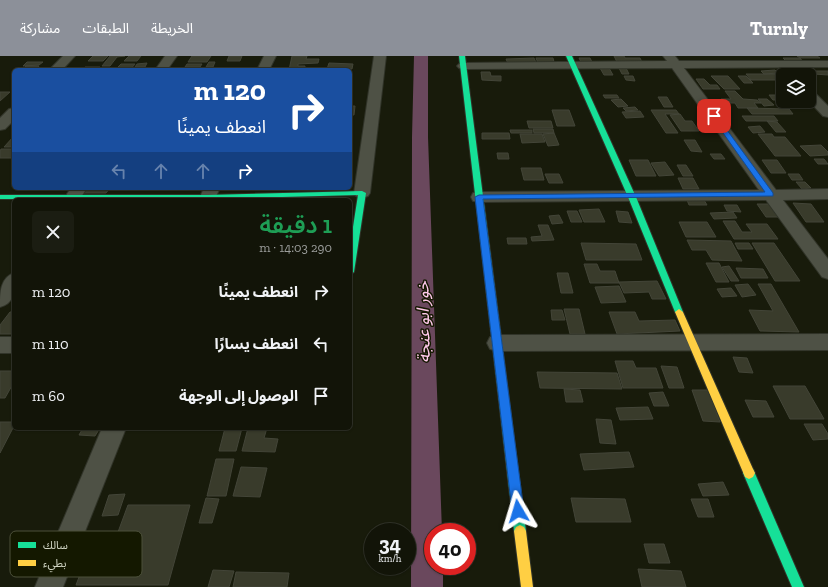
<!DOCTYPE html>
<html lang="ar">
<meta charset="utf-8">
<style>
:root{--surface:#121408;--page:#1b1d12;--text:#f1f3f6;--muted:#9c9e9c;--line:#313329;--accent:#8c9099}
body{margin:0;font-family:"Zilla Slab","Noto Sans Arabic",serif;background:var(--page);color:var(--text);direction:rtl;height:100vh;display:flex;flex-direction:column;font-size:15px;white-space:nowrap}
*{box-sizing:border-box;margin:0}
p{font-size:13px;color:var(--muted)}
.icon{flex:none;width:22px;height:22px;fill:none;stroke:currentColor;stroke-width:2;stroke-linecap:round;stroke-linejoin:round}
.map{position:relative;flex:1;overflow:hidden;direction:ltr}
.side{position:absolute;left:12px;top:142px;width:340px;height:232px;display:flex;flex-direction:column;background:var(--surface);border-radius:6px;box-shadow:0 1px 3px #0004,0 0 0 1px var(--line);direction:rtl}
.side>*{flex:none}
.top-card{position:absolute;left:12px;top:12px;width:340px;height:122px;border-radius:6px;box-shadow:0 1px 3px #0004,0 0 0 1px var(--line);direction:rtl;background:#1a4fa0;color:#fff;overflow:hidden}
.fabs{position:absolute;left:776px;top:12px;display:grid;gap:8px}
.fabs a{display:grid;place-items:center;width:40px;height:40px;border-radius:6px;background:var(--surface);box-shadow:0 1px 3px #0004,0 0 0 1px var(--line);font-size:20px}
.speed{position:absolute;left:364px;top:467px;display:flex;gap:8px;font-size:20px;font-weight:700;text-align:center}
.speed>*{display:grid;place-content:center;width:52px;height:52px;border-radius:50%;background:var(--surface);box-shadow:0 1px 3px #0004,0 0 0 1px var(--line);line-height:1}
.speed small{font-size:10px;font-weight:400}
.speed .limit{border:6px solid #d22;background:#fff;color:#111}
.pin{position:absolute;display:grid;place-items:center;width:34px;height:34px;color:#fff;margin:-17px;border-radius:8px;box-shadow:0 2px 6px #0006}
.me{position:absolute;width:44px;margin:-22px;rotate:353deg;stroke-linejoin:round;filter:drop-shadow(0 0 3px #0008)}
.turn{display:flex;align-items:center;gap:14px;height:84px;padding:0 20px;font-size:18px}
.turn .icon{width:52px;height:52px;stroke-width:2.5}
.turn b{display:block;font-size:28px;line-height:34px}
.lanes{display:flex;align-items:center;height:38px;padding:0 20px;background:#0003;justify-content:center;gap:20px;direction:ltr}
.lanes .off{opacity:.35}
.round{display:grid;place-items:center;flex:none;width:42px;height:42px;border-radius:6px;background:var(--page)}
.overview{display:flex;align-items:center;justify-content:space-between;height:68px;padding:0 20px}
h1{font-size:24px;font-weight:600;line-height:30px;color:#1e9e55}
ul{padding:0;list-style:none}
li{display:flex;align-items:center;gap:12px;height:52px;padding:0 20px}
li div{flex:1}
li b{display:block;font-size:15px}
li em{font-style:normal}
header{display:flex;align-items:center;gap:24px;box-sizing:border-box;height:56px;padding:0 20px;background:var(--accent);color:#fff}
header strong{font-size:19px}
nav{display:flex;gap:22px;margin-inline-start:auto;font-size:14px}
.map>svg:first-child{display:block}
</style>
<header>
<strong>Turnly</strong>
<nav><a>الخريطة</a><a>الطبقات</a><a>مشاركة</a></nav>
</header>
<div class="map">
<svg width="828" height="531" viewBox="0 0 828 531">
<rect width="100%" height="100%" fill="#181b0b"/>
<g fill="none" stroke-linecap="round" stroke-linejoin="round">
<path fill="#6a485d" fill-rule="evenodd" d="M414,0H428V81L442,476H433V510H443V531H411L412,81Z"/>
</g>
<path fill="#393b2b" stroke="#434538" d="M93,0H108L103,5H88Z
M110,0H125L117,1L110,10H102Z
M129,0H141L137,5H124Z
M192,0H211L207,6H188Z
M229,0H242L240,5H227Z
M292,0H307L306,3H319L318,7L298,8V10H305V13L289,14Z
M614,0H624L625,2H640L642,6L619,10Z
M797,0H817L820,2H800Z
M534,2L538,11L510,12L506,3Z
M536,2H553L555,10L538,7Z
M579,2H590L592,6H581Z
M783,2H800L803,6L786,5Z
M27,6H43L39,9L23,10Z
M209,6H215L213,11H206Z
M147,7L145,11H135L137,8Z
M329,7L353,8L352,13H327Z
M121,8H135L130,14H115Z
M187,8H202L200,11H185Z
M26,10H39L36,14H22Z
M85,11H100L97,14H82Z
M600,12H609L613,19H604Z
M619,12H626L629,18H622Z
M775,14L778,17L764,18L761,15Z
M810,15H828V19L814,18Z
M481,16H490L491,20H501V25L482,24Z
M746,18H780L783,21V24H751Z
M624,20H633L635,25L626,24Z
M711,20H728L740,33H724Z
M738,20H746L753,27H744Z
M696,23H704L710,29H717L720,33H703Z
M725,35H735L743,43L757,44L761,47H754L758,52H738L735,47H724L721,43H731Z
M0,36H10L0,45Z
M603,39H617L619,42H605Z
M769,39H783V44H773Z
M658,41H667L673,51H664Z
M621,43L628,50L618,51L611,44Z
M758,43H767L774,49L764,50Z
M350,50H355L354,59H350Z
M635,51L638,54L626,55L623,52Z
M747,52L789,53L793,58H752Z
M552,54H569L575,70H557Z
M651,54H676L679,58H665L678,77H666Z
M640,55L644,61L626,62L622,56Z
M680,58L685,65H692L699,75H681L670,59Z
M742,60H774L778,65H746Z
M527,65H551L553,72H529Z
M767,65L777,66L786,76H776Z
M760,70L765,76L753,77L748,71Z
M533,73H553L554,77H534Z
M510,74H532V77H511Z
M482,77H509L510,83H482Z
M554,77L559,89L548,90L543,78Z
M520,78H542L545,86L522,87Z
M758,78H772L774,81H785L801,100H775Z
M14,80V91H4Z
M684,84H695L702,96L691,95Z
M821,89L828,96V99L810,100L800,90Z
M1,93H14V102H0V95Z
M497,97H508L509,103H498Z
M710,98H721L725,103H714Z
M814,103H824L828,108H818Z
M629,104H648L656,120H636Z
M762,104H777L786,117H771Z
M665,106L674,119L659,120L651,107Z
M677,109H686L693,120H683Z
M521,112H541L544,124H524Z
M545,118H559L563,127H549Z
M788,118H799L803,124H792Z
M678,122H693L699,133H683Z
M796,126H805L811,132L802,133Z
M83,132H110L106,137H80Z
M687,144H704L707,149H689Z
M793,147L811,148L824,166H806Z
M757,148H769L778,161H766Z
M724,149H737L741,156L727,155Z
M599,153L605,166H584L579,154Z
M567,155H577L582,166H571Z
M616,155L628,156L632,167L619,166Z
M733,156L737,162L714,163L710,157Z
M559,159L563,167L552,168L549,160Z
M723,165H735L742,176H752L746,168H767L778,183H734Z
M679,166H707L716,181H686Z
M538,169H548L554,184L532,185L531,181L542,180Z
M507,182H526L527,188H508Z
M687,184L731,185L742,205L712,204L706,194H692Z
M581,187L636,188L642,204H586Z
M735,187H749L753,193H738Z
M752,187H774L800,225H775Z
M706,207H719L729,226H716Z
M584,208H597L600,215H615L619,227H590Z
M729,210L739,225H731L722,211Z
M736,212L763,213L768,222H741Z
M557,217H568L573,237H561Z
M657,225L666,243H652L649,236L624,237L619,226Z
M748,228L756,239L742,241L735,229Z
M758,228H771L799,276L760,275L749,254L773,255Z
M619,230L626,246L601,247L595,231Z
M731,232L737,240L722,241L717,233Z
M564,253H579L585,278H570Z
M551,254H562L565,264H552Z
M10,256H14V278H0V269Z
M609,256H635L639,265L675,264L680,275L617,278Z
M733,301L747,302L753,317L739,316Z
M615,305H633L636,312H656L663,332H623Z
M661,310L677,311L684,332H669Z
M0,315H14V326L5,342H0Z
M537,316L617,317L622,333L540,332Z
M773,330H805L824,363H790Z
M564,333L580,334L583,346H566Z
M692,334H708L720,366L703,365Z
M663,336L669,350H654L649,337Z
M745,344L766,345L774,361H753Z
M648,351L653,363L620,364L616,352Z
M596,363L611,364L616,388L600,387Z
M0,366H14V370L0,397Z
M804,368H822L828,378V383L813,384Z
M83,372H100L95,380L79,379Z
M225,372H242L236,395H219Z
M248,372H267L264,382L278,383L275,396L242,395Z
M629,396L634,411L584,414L580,398Z
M216,403H234L226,440H207Z
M241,411L267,412L260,441L233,440Z
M723,426L729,439L703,440L698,428Z
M125,438L118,459L102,460L109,439Z
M206,442L219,443L212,467H199Z
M571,442L625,443L631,466H576Z
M691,443H708L714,461H698Z
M128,449H190L168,529H76L89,495H111Z
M644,488H664L670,507H649Z
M638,513L681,515L686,531H642Z
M213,514L234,515L229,531H208Z
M236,516L289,517L287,531H233Z"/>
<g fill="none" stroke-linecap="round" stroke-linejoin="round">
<g stroke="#313429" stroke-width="2">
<path id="street" d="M63,0H75L62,14H49Z
M165,0H177L167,14H155Z
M264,0H276L269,14H257Z
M374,0H386L370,137L368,140L362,142L356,140L354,137Z
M663,0H675L679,5H828V11L684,12L776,134L828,133V143L783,144L828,203V223L822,221L766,144L479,146L473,145L471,141L473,137L479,136L759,134L672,12L463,13L459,12L457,10L459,8L463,7L667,5Z
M809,34L813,35L828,50V61L823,60L809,45Z
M14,52V64L5,73L0,74V62L9,53Z
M71,132H87L79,144H63Z
M204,132H220L214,144H202L200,141Z
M14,217C14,232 17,246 0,251C0,237 0,222 14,217Z
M828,278V294L497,295L490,293L487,287L490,281L497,279Z
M0,281H14V297H0Z
M102,372H126L63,531H35Z"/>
</g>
<g stroke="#313429" stroke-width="2">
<path id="fast" d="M459,0H465L526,475L524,479L520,481L516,479L514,475Z
M566,0H572L636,141L683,256L682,258L679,259L675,256L628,141Z
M362,135L366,137L354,216L350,219V190L358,139L208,143H0V139H208Z
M749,411L753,413L804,531H792L743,417L745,413Z"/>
</g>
<g stroke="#313429" stroke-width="2">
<path id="slow" d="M679,253L683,256L753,413L755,417L753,421L749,423L745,421L675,256Z
M520,469L524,471L526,475L533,531H521L514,475L516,471Z"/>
</g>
<use href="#street" fill="#4e5145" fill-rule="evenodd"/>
<use href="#fast" fill="#16e098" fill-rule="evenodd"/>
<use href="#slow" fill="#ffcf43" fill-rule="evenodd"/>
</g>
<path fill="#1a73e8" stroke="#114b97" d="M712,59H716L773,137V140L483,143L524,455L522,459L518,461L514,459L512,455L475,141L479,139L765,136L711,60Z"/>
<g text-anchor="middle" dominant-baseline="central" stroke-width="3" stroke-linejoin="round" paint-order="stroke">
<g font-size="17" font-style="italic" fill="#ffc9ea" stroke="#141800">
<text transform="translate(423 266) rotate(-91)">خور ابو عنجة</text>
</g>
</g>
<rect x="10" y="475" width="132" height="46" rx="6" fill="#141800" stroke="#4d513b" stroke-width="1"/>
<rect x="18" y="486" width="18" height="6" fill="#16e098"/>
<rect x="18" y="504" width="18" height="6" fill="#ffcf43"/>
<g font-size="11" fill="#d2d6c4">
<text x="43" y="493">سالك</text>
<text x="43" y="511">بطيء</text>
</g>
</svg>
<div class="fabs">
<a><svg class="icon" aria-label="layers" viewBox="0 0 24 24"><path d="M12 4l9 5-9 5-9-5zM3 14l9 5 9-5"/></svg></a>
</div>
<div class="speed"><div>34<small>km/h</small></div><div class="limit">40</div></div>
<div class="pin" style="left:714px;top:60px;background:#d93025"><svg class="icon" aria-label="arrive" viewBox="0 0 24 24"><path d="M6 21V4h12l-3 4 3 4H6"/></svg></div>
<svg class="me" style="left:518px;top:455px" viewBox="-20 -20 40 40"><path d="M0-17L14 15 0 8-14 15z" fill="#1a73e8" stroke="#fff" stroke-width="4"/></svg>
<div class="top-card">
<div class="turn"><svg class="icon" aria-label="right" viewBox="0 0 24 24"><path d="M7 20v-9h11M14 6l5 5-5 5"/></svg><div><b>120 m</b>انعطف يمينًا</div></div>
<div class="lanes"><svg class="icon off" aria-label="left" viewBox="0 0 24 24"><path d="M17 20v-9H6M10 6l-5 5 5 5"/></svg><svg class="icon off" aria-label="ahead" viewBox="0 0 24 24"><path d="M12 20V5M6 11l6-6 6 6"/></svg><svg class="icon off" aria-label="ahead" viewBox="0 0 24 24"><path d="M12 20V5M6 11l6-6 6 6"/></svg><svg class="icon" aria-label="right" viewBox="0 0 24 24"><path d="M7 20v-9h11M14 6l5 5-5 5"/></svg></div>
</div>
<section class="side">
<div class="overview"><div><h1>1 دقيقة</h1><p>290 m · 14:03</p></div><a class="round"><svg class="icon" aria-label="close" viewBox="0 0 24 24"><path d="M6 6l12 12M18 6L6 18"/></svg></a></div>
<ul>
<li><svg class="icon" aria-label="right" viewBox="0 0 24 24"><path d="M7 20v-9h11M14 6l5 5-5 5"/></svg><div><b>انعطف يمينًا</b></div><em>120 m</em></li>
<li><svg class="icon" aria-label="left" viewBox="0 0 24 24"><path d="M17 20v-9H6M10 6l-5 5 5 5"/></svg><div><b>انعطف يسارًا</b></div><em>110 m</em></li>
<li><svg class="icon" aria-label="arrive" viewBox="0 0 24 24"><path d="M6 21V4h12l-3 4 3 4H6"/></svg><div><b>الوصول إلى الوجهة</b></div><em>60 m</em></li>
</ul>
</section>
</div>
